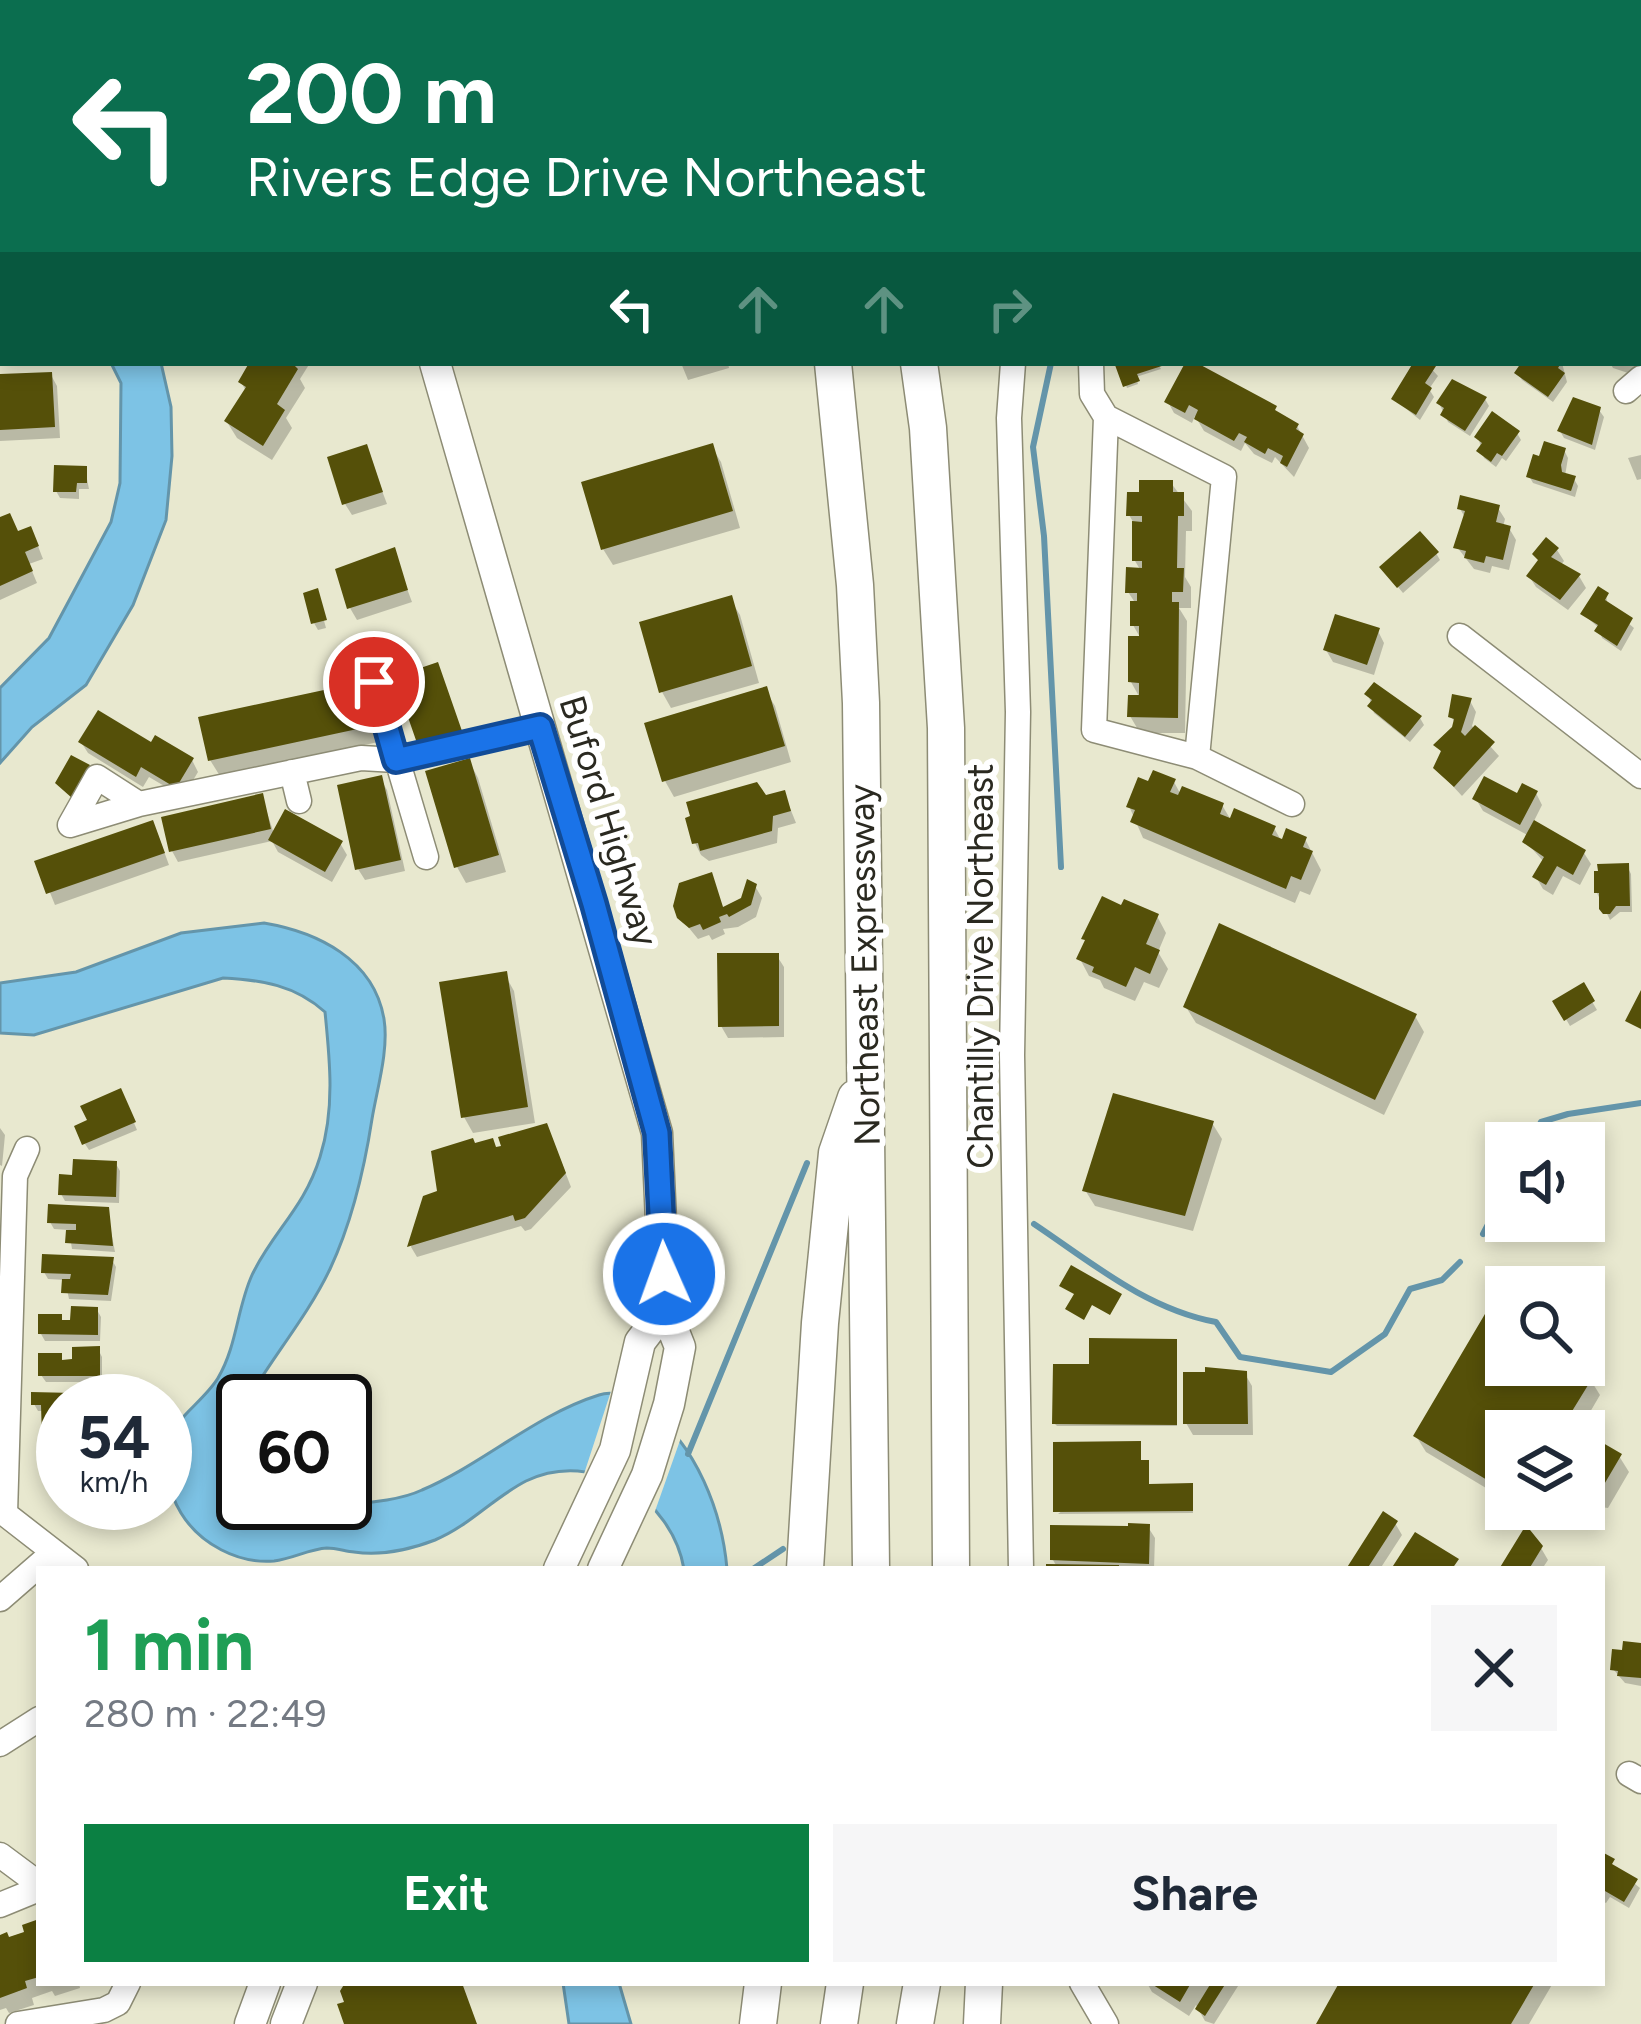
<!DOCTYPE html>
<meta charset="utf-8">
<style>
:root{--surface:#fff;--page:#f6f6f7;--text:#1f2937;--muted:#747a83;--accent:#0b8043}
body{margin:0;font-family:Figtree,sans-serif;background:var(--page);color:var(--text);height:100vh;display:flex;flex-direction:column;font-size:45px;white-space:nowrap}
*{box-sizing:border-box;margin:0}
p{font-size:39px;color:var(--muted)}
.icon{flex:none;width:66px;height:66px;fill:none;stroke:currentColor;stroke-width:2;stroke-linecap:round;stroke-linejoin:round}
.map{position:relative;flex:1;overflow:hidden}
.details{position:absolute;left:36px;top:1566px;width:1569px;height:420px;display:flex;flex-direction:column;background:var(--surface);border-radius:0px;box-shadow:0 6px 18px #0003}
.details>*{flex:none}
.hud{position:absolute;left:0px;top:0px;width:1641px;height:366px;box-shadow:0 6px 18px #0003;background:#0b6e4f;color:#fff;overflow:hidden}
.tools{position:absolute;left:1485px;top:1122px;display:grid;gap:24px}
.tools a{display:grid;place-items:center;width:120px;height:120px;border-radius:0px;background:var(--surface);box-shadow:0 6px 18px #0003;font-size:60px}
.speed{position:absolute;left:36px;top:1374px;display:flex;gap:24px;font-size:60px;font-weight:700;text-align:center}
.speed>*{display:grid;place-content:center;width:156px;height:156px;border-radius:50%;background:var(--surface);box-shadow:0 6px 18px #0003;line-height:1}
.speed small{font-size:30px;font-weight:400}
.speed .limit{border:6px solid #111;border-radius:18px;background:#fff;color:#111}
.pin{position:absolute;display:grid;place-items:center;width:102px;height:102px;color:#fff;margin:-51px;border:6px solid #fff;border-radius:50%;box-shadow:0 3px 12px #0007}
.me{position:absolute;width:132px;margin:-66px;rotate:358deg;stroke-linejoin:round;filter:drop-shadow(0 0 9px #0008)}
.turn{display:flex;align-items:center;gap:42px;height:252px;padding:0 48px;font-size:54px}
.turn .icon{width:156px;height:156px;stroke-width:2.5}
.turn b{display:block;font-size:84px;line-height:102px}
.lanes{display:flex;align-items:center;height:114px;padding:0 48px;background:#0003;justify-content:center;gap:60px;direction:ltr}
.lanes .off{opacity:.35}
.round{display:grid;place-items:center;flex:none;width:126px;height:126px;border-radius:0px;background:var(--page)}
.headline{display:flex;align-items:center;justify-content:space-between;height:204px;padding:0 48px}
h1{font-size:72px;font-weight:700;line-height:90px;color:#1e9e55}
.primary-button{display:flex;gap:24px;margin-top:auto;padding:24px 48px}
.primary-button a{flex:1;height:138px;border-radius:0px;background:var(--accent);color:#fff;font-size:48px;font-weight:700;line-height:138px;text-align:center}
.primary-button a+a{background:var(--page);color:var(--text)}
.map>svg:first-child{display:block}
</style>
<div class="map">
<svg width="1641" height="2024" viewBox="0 0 1641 2024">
<rect width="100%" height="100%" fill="#e8e8cf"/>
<path fill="#7dc3e5" stroke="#6495aa" stroke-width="3" d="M111,363H161L171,407L172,456L166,520L133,605L86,685L32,727L0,763V688L49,638L111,522L120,483L121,383Z
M264,923C317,932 374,959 384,1019C389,1050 377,1089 372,1119C364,1171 352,1222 330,1269C307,1317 273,1356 247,1401H243C241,1432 216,1456 229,1489C243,1524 267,1518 297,1511C335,1502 388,1506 422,1490C483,1464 535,1415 599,1395C617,1389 634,1400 649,1410C696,1445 722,1511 727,1569H684C672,1499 594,1448 526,1481C493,1498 469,1526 435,1540C409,1550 382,1556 354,1552C345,1551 336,1548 327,1548C309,1549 292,1559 274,1561C238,1564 200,1544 181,1513C168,1492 161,1457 171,1434C179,1416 206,1398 218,1378C237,1346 237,1308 252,1275C273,1231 304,1209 320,1157C335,1110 330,1061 325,1012C295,985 262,980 223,978L34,1035L0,1033V983L76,972L181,933Z
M563,1983H619L631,2024H569Z"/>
<path fill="#e8e8cf" d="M612,1388L632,1391L657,1406L683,1432L654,1514L634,1496L611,1483L583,1477Z"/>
<path fill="#0003" d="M151,0H257L258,3H152Z
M1232,0H1291L1290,3Z
M1378,0H1471L1472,3H1380Z
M1638,17L1641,20L1640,49L1638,48Z
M1638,188L1641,190V222L1638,220Z
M1638,240L1641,242L1640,286L1638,285Z
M1638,335L1641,367L1631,374L1613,368L1610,363H1638Z
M253,363H310L300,379L305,388L286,418L292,428L272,460L237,438L227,422L246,391L241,382Z
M681,363H728L729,368L688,380Z
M1125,363H1157L1161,369L1136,377L1138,384L1127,388L1119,367Z
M1188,363L1274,409L1279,416L1297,426L1309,448L1294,477L1275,457L1272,463L1254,454L1245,443L1241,451L1204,431L1195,416L1192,423L1174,413L1168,402Z
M1417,363H1426L1438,376L1429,389L1434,397L1420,420L1394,399Z
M1525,363H1562L1567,382L1553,402L1522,380L1518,373Z
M51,375L57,386L60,438L0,441V377Z
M1485,399L1489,406L1470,436L1448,422L1439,403Z
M1599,410L1604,417L1595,450L1564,438L1560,431Z
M1517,433L1521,440L1506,461L1502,458L1496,467L1484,458L1478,437Z
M711,446L721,462L740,528L613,565L603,549Z
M366,448L387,504L352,515L345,504Z
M1564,450L1568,458L1565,476L1574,479L1578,486L1575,497L1533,483L1529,476Z
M1641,455V479L1637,480L1628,458Z
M85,469L89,489H79V499L60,498L56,491Z
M1171,483L1192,511V531H1186L1185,577L1191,587V608H1179L1187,621L1185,733H1140L1130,716L1140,698L1131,682L1141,639L1133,625L1136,604L1128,592L1141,571L1135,561V525L1129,515Z
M1498,508L1505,519L1503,527L1509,528L1516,540L1509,570L1492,566L1490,573L1474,569L1457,547L1466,519L1460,509Z
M0,520L18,534L36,541L43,559L29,564L37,583L0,600Z
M1557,550L1564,561L1560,566L1579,576L1586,588L1568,610L1536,587L1529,576Z
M393,551L412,602L357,620L350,608Z
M1436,553L1440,560L1403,593L1387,574Z
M317,595L326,628L318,630L314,623Z
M1606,595L1608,606L1634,628L1621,651L1602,638L1599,628L1583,614Z
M730,599L740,615L759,683L671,708L662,692Z
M1378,631L1384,643L1374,675L1333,662L1326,650Z
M365,684L383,741L220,776L210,760Z
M765,690L775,706L791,762L674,797L665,781Z
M1368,694L1420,718L1424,725L1410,742L1374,713Z
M1470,701L1476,712L1472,726L1499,756L1462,796L1436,768L1443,755L1437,745L1456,725L1451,716Z
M81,742L152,746L192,760L198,772L183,797L149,777L143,787L88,753Z
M469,761L478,778L506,872L466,883L457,867L429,773Z
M380,778L387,790L405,871L365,880L358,869Z
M1174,782L1181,795L1222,805L1232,822L1274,828L1283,844L1305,839L1321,870L1310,895L1300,891L1295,903L1143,838L1129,806L1150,785Z
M784,793L796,823L778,828L777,843L709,861L701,855L695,843L764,799Z
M1536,793L1542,805L1533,823L1584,853L1591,864L1580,885L1563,876L1553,895L1543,889L1536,877L1544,862L1526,842L1529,836L1483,811L1476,799Z
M262,797L274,834L340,843L347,855L332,882L278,852L272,841L178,862L172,851Z
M158,835L169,865L55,905L38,863Z
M1627,866L1631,874L1632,912H1620L1610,920L1597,893Z
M710,875L724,910L744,900L755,886L762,898L756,917L738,927L723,929L725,934L712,940L709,935L698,939L680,917Z
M1157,916L1166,933L1158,952L1168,969L1159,988L1144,982L1135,1001L1104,988L1100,980L1089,976L1080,959Z
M777,956L784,967V1037L728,1038L721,1026Z
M505,975L514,991L535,1123L473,1133L464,1117Z
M1583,986L1597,1010L1570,1026L1556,1002Z
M1186,1007L1415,1016L1424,1032L1384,1115L1196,1023Z
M124,1099L137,1130L89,1150L85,1144Z
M1212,1123L1222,1139L1193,1231L1095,1206L1085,1190Z
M0,1128L5,1135L2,1166L0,1165Z
M552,1138L571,1187L531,1229L525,1231L521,1226L417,1257L411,1247L426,1198L441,1193L474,1146L497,1150Z
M116,1164L120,1171L119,1203L65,1201L61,1194L75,1178Z
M107,1210L115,1252L72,1249L69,1230L54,1229L50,1222Z
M112,1260L116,1267L111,1301L69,1299L65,1280L48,1279L44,1272Z
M1506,1307V1365H1584V1353L1595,1371L1590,1379L1600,1395L1579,1431H1506V1500L1426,1452L1416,1436Z
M97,1310L101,1317L100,1341H45L41,1334Z
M1177,1344V1426H1057L1055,1424Z
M98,1349L102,1357V1382H46L41,1375L60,1356L64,1363L75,1362Z
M1245,1374L1252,1386L1253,1435H1193L1186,1423Z
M72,1396L75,1401H63V1445L49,1444L44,1411H38L34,1404Z
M1584,1435L1619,1456L1629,1472L1608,1508L1584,1505Z
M1141,1447V1463L1149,1466V1487L1192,1489L1193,1513L1058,1514Z
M1395,1523L1402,1535L1380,1569H1350Z
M1148,1527L1155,1538L1154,1569H1049L1057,1567L1053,1560Z
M1541,1548L1548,1560L1542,1569H1503Z
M1641,1645V1686L1625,1683L1613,1669Z
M1602,1857L1640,1888L1629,1908L1610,1897L1606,1903L1602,1901Z
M39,1923V1983H79L80,1988L55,1996L52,1991L32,1998L34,2005L9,2013L6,2008L0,2010V1938L9,1940L28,1934Z
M1147,1983H1240L1214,2024L1205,2021L1196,2005L1189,2016L1152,1992Z
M1343,1983H1553L1529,2024H1319Z"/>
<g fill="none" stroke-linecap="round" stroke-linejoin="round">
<path stroke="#6495aa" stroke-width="6" d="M1123,3L1124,0
M1051,363L1033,447L1044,536L1061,867
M1530,1143L1541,1122L1568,1114L1641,1103
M1034,1224C1091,1262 1146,1309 1216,1322L1240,1357L1331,1372L1385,1334L1410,1289L1442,1280L1460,1262
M1483,1234L1506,1190
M688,1454L807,1163
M753,1569L783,1549"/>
</g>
<path fill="#555009" d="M249,363H292L298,369L277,404L285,410L263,446L224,421L246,387L238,382Z
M1121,363H1168V364L1137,374L1140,381L1123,387L1115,365Z
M1185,363H1197L1277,406L1275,410L1299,424L1296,429L1304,434L1287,467L1280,463L1283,456L1268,448L1265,454L1244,442L1247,437L1239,433L1234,441L1194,419L1198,410L1189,405L1185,413L1164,402Z
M1413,363L1436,366L1425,383L1432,388L1416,415L1391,399Z
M1521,363H1561L1558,368L1565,373L1548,397L1514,373Z
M52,372L55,427L0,430V374Z
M1452,379L1487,397L1465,431L1440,415L1444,408L1436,403Z
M1573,397L1601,407L1592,445L1557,431Z
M1492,411L1520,431L1502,456L1497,453L1491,462L1476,451L1482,443L1474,437Z
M1544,441L1566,448L1561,465L1562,472L1576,476L1571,491L1526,477L1533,454L1539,456Z
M713,443L733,511L601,550L581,482Z
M367,444L383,492L342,505L327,457Z
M54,465L87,466V483H77L76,492H53Z
M1139,480H1173V492H1184V516H1178L1177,568H1184L1183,592H1172V602H1179L1178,718L1127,717L1128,695H1139V683L1128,682V636H1139V626H1130V601H1137V593H1125L1126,567L1142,568V561H1132V521L1142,522V516H1126L1127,492H1139Z
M1460,495L1500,505L1496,522L1511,526L1503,560L1486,556L1484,563L1464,558L1466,551L1453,548L1465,511L1457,509Z
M10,513L18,531L31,526L39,546L25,552L33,571L0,586V517Z
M1420,531L1439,552L1397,588L1379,567Z
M1546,537L1559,548L1551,557L1581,574L1560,600L1526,576L1538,560L1532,554Z
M395,547L408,590L347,609L335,569Z
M1598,586L1609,593L1605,600L1633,618L1617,646L1594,631L1598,625L1580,614Z
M318,588L327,620L311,624L303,593Z
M732,595L752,666L659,693L639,622Z
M1335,614L1380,628L1367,665L1323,650Z
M438,662L462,731L418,746L394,677Z
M366,681L376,725L208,761L198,717Z
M1374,682L1422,716L1405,737L1367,706L1372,700L1364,694Z
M767,686L785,746L662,782L644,723Z
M1452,694L1472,698L1461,732L1465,736L1475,725L1495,742L1454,787L1433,768L1441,751L1433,745L1452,727L1454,719L1448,717Z
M98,710L151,742L155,735L194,758L176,788L141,767L136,777L78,742Z
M71,755L90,765L72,798L55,783Z
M470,758L499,855L454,868L425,771Z
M1153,770L1176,779L1170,792L1178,795L1182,786L1224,803L1220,814L1230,818L1234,808L1276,826L1272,835L1282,839L1286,828L1307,837L1303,847L1313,851L1301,880L1291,876L1286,889L1130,822L1135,810L1126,807L1138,777L1148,781Z
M382,775L401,860L355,870L337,785Z
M1484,776L1517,793L1522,783L1538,791L1520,825L1472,799Z
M757,782L766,795L785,790L791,811L773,816L772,831L700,851L698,843L692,844L685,818L690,816L686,802Z
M263,793L271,829L169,852L161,817Z
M285,809L343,841L325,872L268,840Z
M153,820L165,853L46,894L34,861Z
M1534,820L1586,850L1573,875L1557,866L1546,885L1532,877L1544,857L1522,842Z
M1629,863L1630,906H1616L1610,914H1603L1599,909V893H1594V871H1598L1597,864Z
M712,872L723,907L741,898L747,879L757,884L751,905L729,917L727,914L719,917L721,922L703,930L700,924L689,928L677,918L673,906L679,883Z
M1102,896L1121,905L1124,899L1159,914L1146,944L1160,950L1150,974L1135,967L1126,987L1092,972L1094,967L1076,959L1085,940L1081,939Z
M1219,923L1417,1014L1375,1100L1183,1007Z
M717,953H779V1026L718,1027Z
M507,971L528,1107L461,1118L439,982Z
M1584,982L1595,1001L1564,1021L1552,1001Z
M1641,990V1029L1625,1021Z
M121,1088L136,1122L82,1145L74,1126L87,1120L80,1106Z
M1113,1093L1214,1121L1185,1216L1082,1191Z
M547,1123L566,1173L525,1218L515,1221L513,1215L407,1247L423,1196L437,1191L431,1151L473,1138L475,1143L493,1138L496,1147L501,1146L498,1137Z
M73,1159L117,1161L116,1197L58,1195L59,1174L72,1175Z
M48,1204L109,1207L113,1246L65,1243L66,1230H76V1224L47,1223Z
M42,1254L114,1257L108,1295L61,1293L62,1279H70L71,1274L41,1273Z
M1071,1265L1122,1294L1110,1315L1092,1305L1084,1320L1065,1309L1074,1294L1059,1286Z
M1495,1297L1506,1304V1365H1580L1579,1368L1593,1377L1566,1421L1583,1431H1506L1504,1490L1413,1436Z
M71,1306L98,1307V1335L38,1334V1314H62V1320H70Z
M1089,1338L1177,1339V1425L1052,1424L1053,1364H1089Z
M100,1346V1376H38V1353H62V1360L72,1359V1347Z
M1205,1367L1247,1371L1248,1424H1183V1372H1205Z
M31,1392L74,1393L73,1401H63V1438H42L41,1405H31Z
M1584,1432L1622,1454L1599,1493L1584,1491Z
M1141,1441V1460H1149V1484L1193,1483V1511L1053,1512V1442Z
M1383,1511L1398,1521L1367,1569H1346Z
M1128,1523L1150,1524L1149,1564L1050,1560V1525L1128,1526Z
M1526,1525L1543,1546L1529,1569H1499Z
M1415,1532L1459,1559L1452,1569H1391Z
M1046,1564L1119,1565V1569H1046Z
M1623,1641L1641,1643V1678L1617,1676L1618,1671L1610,1670L1612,1649L1622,1650Z
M1602,1852L1615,1859L1612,1864L1638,1879L1624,1902L1605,1891L1602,1897Z
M39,1919V1977L25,1981L27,1988L0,1998V1935L7,1932L9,1937L24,1932L22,1925Z
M345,1983H462L477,2024H344L337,2004L344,2002L340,1991Z
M1150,1983H1191L1180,2002Z
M1211,1983H1226L1205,2016L1195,2009Z
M1339,1983H1535L1511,2024H1316Z"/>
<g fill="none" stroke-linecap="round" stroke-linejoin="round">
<g stroke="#8d8c75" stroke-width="27">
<path id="minor" d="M586,3L597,0
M1095,3V0
M1174,3L1175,0
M1327,3L1328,0
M1638,114L1641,110
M1013,363L1009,418L1018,712L1012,1055L1021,1569
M1091,363L1092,394L1106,417L1224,477L1197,757
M1626,391L1641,378
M1106,417L1094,730L1197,757L1292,804
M1460,636L1641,776
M374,682L426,857
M292,772L299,801
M139,804L97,777L70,825L139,804L361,758L396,760L540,727
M0,1510L76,1569
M5,1514L15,1176L27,1149
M0,1599L54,1552
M0,1744L39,1719
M1629,1774L1641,1781
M0,1855L39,1884
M0,1905L39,1889
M1082,1983L1106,2024
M18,2024L104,2010L118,2003L128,1983"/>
</g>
<g stroke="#8d8c75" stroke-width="33">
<path id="major" d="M325,0L326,3
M435,363L657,1133L665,1309L680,1347L669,1404L647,1475L603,1569
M559,1569L615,1450L640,1342L665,1309
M250,2024L265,1983
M286,2024L302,1983"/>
</g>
<g stroke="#8d8c75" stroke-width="39">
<path id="highway" d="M768,0L769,3
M852,0L853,3
M833,363L855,585L861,703L871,1569
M919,363L928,428L946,728L951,1569
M805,1569L820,1323L837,1153L856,1098
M758,2024L763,1983
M839,2024L845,1983
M915,2024L922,1983
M982,2024L984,1983"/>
</g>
<use href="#minor" stroke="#fff" stroke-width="24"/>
<use href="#major" stroke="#fff" stroke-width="30"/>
<use href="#highway" stroke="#fff" stroke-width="36"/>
</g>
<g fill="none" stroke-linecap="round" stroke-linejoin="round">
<g stroke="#114b97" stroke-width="30">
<path id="route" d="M374,682L396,760L540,727L594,904L657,1133L664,1274"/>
</g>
<use href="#route" stroke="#1a73e8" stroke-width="21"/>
</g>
<g text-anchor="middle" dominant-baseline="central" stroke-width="12" stroke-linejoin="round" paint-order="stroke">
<g font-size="36" fill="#2a2920" stroke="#fff">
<text transform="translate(609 821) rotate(73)">Buford Highway</text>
<text transform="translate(864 965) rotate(-91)">Northeast Expressway</text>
<text transform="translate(980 966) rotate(-90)">Chantilly Drive Northeast</text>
</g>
</g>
</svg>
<div class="tools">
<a><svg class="icon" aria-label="sound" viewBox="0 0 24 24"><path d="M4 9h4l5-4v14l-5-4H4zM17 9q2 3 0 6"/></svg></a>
<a><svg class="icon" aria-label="search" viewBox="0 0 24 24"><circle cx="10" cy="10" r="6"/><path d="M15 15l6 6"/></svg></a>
<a><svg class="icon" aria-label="layers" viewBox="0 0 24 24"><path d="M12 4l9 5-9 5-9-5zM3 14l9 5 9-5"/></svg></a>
</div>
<div class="speed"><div>54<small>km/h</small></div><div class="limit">60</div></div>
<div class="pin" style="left:374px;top:682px;background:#d93025"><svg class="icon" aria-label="arrive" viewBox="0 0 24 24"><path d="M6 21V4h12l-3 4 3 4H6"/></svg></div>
<svg class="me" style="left:664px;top:1274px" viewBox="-20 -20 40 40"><circle r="17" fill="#1a73e8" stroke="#fff" stroke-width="3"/><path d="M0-11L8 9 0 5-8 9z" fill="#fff"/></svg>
<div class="hud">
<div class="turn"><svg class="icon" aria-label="left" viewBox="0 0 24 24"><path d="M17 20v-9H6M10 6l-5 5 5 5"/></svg><div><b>200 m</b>Rivers Edge Drive Northeast</div></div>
<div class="lanes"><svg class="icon" aria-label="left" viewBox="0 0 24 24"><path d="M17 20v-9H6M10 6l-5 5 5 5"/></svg><svg class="icon off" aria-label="ahead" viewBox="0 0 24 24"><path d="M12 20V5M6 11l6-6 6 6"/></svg><svg class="icon off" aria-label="ahead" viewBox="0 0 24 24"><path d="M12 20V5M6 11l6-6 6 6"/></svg><svg class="icon off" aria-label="right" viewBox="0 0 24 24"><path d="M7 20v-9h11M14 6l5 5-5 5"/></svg></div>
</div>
<section class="details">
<div class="headline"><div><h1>1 min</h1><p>280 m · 22:49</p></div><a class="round"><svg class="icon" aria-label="close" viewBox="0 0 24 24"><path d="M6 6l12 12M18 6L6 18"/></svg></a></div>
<div class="primary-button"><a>Exit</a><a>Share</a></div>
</section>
</div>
